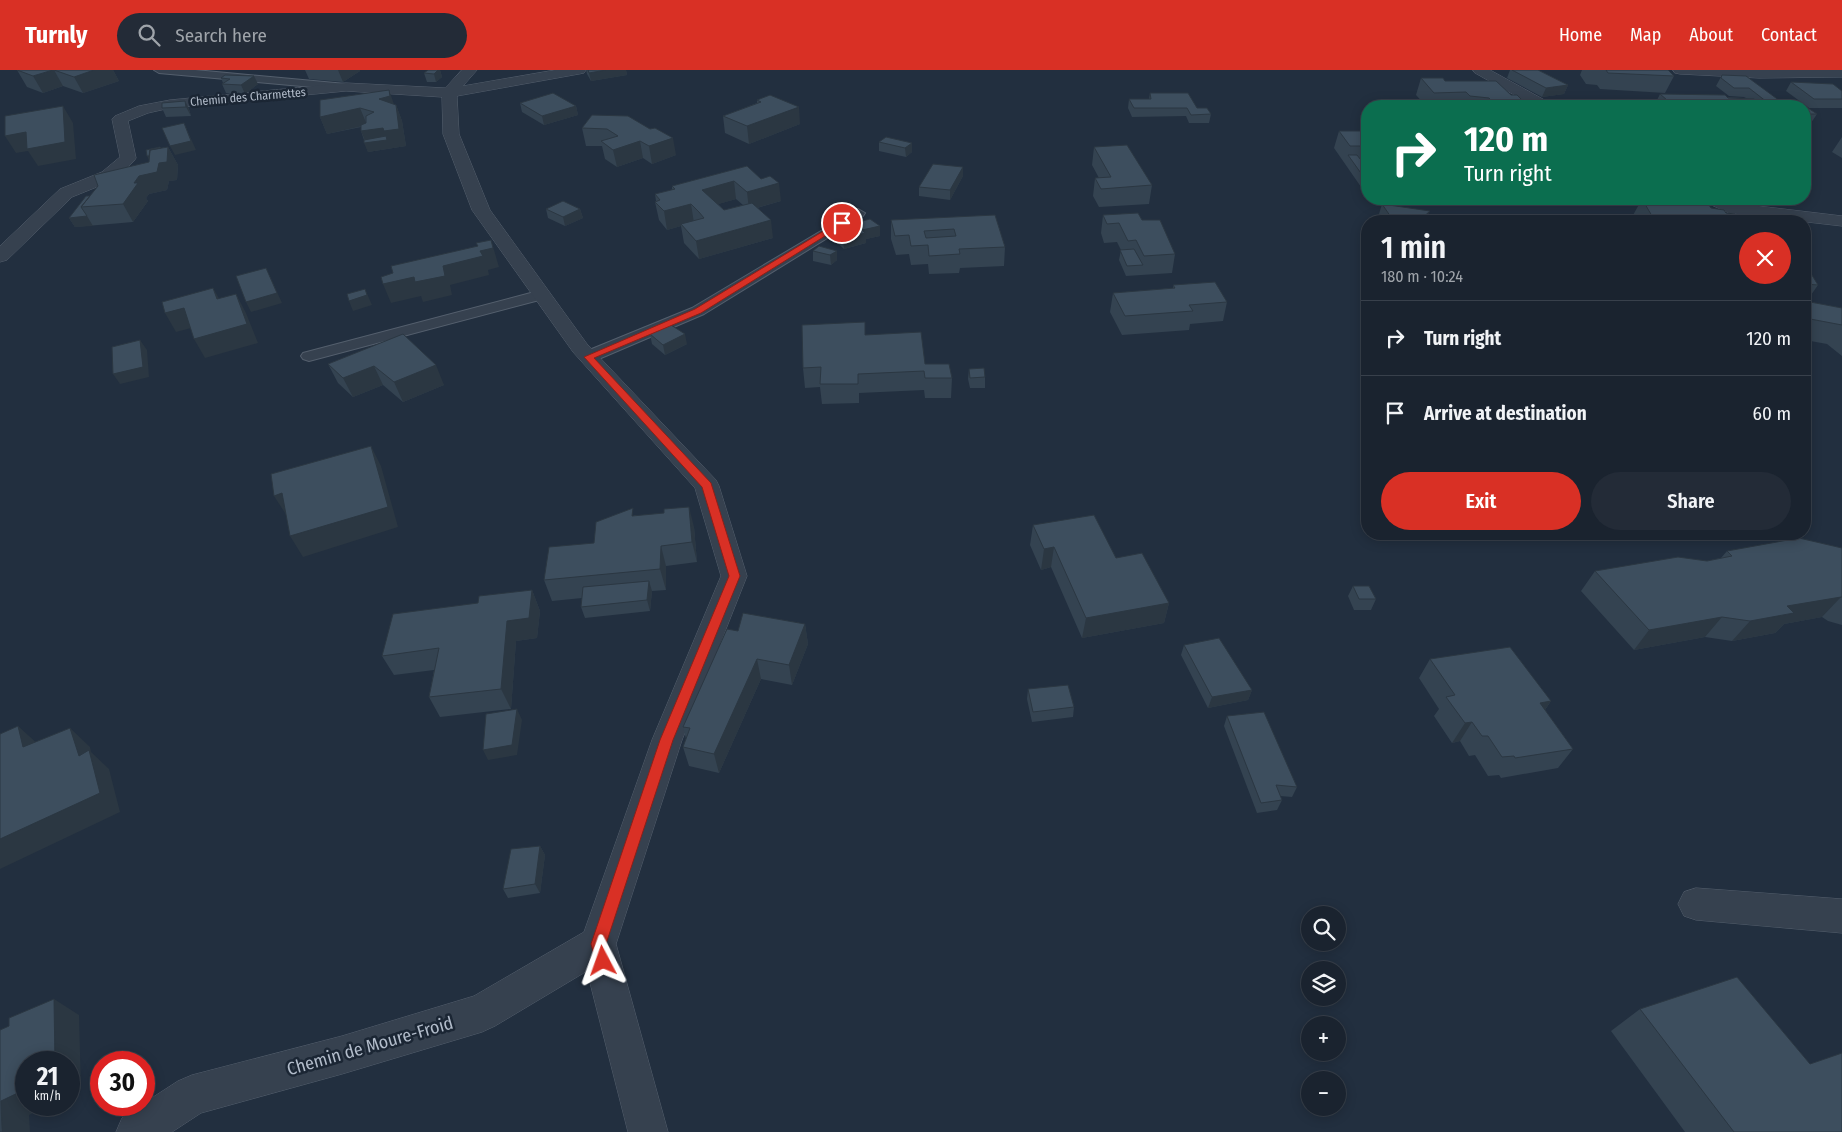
<!DOCTYPE html>
<meta charset="utf-8">
<style>
:root{--surface:#1a232f;--page:#232b37;--text:#f1f3f6;--muted:#9fa4aa;--line:#38404b;--accent:#d93025}
body{margin:0;font-family:"Fira Sans Condensed",sans-serif;background:var(--page);color:var(--text);height:100vh;display:flex;flex-direction:column;font-size:19px;white-space:nowrap}
*{box-sizing:border-box;margin:0}
p{font-size:16px;color:var(--muted)}
.icon{flex:none;width:28px;height:28px;fill:none;stroke:currentColor;stroke-width:2;stroke-linecap:round;stroke-linejoin:round}
.map{position:relative;flex:1;overflow:hidden}
.details{position:absolute;left:1361px;top:145px;width:450px;height:325px;display:flex;flex-direction:column;background:var(--surface);border-radius:20px;box-shadow:0 2px 12px #0003,0 0 0 1px var(--line)}
.details>*{flex:none}
.top-card{position:absolute;left:1361px;top:30px;width:450px;height:105px;border-radius:20px;box-shadow:0 2px 12px #0003,0 0 0 1px var(--line);background:#0b6e4f;color:#fff;overflow:hidden}
.fabs{position:absolute;left:1301px;top:836px;display:grid;gap:10px}
.fabs a{display:grid;place-items:center;width:45px;height:45px;border-radius:50%;background:var(--surface);box-shadow:0 2px 12px #0003,0 0 0 1px var(--line);font-size:25px}
.speed{position:absolute;left:15px;top:981px;display:flex;gap:10px;font-size:25px;font-weight:700;text-align:center}
.speed>*{display:grid;place-content:center;width:65px;height:65px;border-radius:50%;background:var(--surface);box-shadow:0 2px 12px #0003,0 0 0 1px var(--line);line-height:1}
.speed small{font-size:12px;font-weight:400}
.speed .limit{border:8px solid #d22;background:#fff;color:#111}
.pin{position:absolute;display:grid;place-items:center;width:42px;height:42px;color:#fff;margin:-21px;border:2px solid #fff;border-radius:50%;box-shadow:0 1px 5px #0007}
.me{position:absolute;width:55px;margin:-28px;rotate:356deg;stroke-linejoin:round;filter:drop-shadow(0 0 4px #0008)}
.turn{display:flex;align-items:center;gap:18px;height:105px;padding:0 20px;font-size:22px}
.turn .icon{width:65px;height:65px;stroke-width:2.5}
.turn b{display:block;font-size:35px;line-height:42px}
.round{display:grid;place-items:center;flex:none;width:52px;height:52px;border-radius:26px;background:var(--page)}
.head{display:flex;align-items:center;justify-content:space-between;height:85px;padding:0 20px}
h1{font-size:30px;font-weight:600;line-height:38px}
.action{display:flex;gap:10px;margin-top:auto;padding:10px 20px}
.action a{flex:1;height:58px;border-radius:30px;background:var(--accent);color:#fff;font-size:20px;font-weight:600;line-height:58px;text-align:center}
.action a+a{background:var(--page);color:var(--text)}
ul{padding:0;list-style:none}
li{display:flex;align-items:center;gap:15px;height:75px;padding:0 20px;border-top:1px solid var(--line)}
li div{flex:1}
li b{display:block;font-size:19px}
li em{font-style:normal}
header{display:flex;align-items:center;gap:30px;box-sizing:border-box;height:70px;padding:0 25px;background:var(--accent);color:#fff}
header strong{font-size:24px}
nav{display:flex;gap:28px;margin-inline-start:auto;font-size:18px}
.search{width:350px;height:45px;background:var(--page);display:flex;align-items:center;gap:12px;box-sizing:border-box;padding:0 18px;border-radius:28px;color:var(--muted);font-size:19px}
.map>svg:first-child{display:block}
</style>
<header>
<strong>Turnly</strong>
<div class="search"><svg class="icon" aria-label="search" viewBox="0 0 24 24"><circle cx="10" cy="10" r="6"/><path d="M15 15l6 6"/></svg>Search here</div>
<nav><a>Home</a><a>Map</a><a>About</a><a>Contact</a></nav>
</header>
<div class="map">
<svg width="1842" height="1062" viewBox="0 0 1842 1062">
<rect width="100%" height="100%" fill="#222f3f"/>
<g fill="none" stroke-linecap="round" stroke-linejoin="round">
<g stroke="#545f6d" stroke-width="2">
<path id="service" d="M154,0H195L346,14L352,17L346,20L159,3Z
M858,139L865,143L863,146L704,244L594,291H582L580,287L582,283L692,238Z
M542,220L547,222L550,225L547,228L309,291L303,289L301,286L303,283Z"/>
</g>
<g stroke="#545f6d" stroke-width="1">
<path id="minor" d="M462,0H477L463,16L555,0H586L584,3L579,4L457,26L459,64L490,140L587,274L716,410L719,416L747,506L682,670L616,874L668,1062H628L587,901L495,956L482,962L342,1004L201,1043L172,1062H116L122,1048L144,1035V1033L178,1011L192,1005L342,966L474,926L584,862L652,670L721,506L695,418L573,282L472,140L443,64L442,27L346,21L170,38L148,43L128,51L136,88L134,91L114,110L72,127L7,190L0,192V176L60,119L102,102L120,87L112,49L115,46L139,36L170,30L346,13L445,18Z
M1473,0H1490L1550,33L1553,36H1534L1475,3Z
M1673,0H1842V7L1759,8L1680,4L1675,3Z
M1704,129H1725L1733,133L1842,146V156L1729,143L1707,133Z
M1696,818L1842,829V863L1696,850L1684,846L1678,834L1684,822Z"/>
</g>
<use href="#service" fill="#36414f" fill-rule="evenodd"/>
<use href="#minor" fill="#36414f" fill-rule="evenodd"/>
</g>
<path fill="#344351" fill-rule="evenodd" d="M17,0H113L119,11L83,23L63,16L43,23L27,17Z
M305,0H360V1L343,12L309,9Z
M428,0H440L442,7L436,12H427L424,3Z
M586,0H626L627,5L591,11L587,4Z
M1510,0H1538L1568,15L1564,24L1542,27L1507,8Z
M1582,0H1668L1674,6L1665,23L1600,19L1597,15L1586,14L1580,5Z
M225,5L258,14L245,24L226,23L222,14L223,13L221,8Z
M1722,5L1780,31L1777,36H1654L1660,24L1746,28L1744,27L1729,26L1716,16Z
M1421,8L1445,11L1511,25L1526,34L1525,36H1426L1416,25Z
M1791,12L1842,21V38H1809L1786,21Z
M1150,23L1197,38L1211,44L1209,53H1189L1186,46L1132,47L1128,38L1129,29H1149Z
M320,30L396,35L402,51L406,76L368,82L361,61V57L327,64L320,47Z
M757,30L800,54L749,74L725,63L723,46L757,33Z
M185,31L189,39L191,46L166,47L162,38Z
M520,33L576,36L578,45L544,55L522,42Z
M1805,36L1817,44L1811,53H1805Z
M592,45L676,85L652,94L643,88L617,97L605,89L602,76H586L582,58Z
M1339,61H1368V127L1334,78Z
M1842,67V88L1832,82Z
M879,72L912,73V82L906,87L879,81Z
M168,77L178,95L177,110L169,111L167,120L149,124L146,128L148,131L133,152L75,157L69,148L90,126L149,92V90L161,78Z
M1094,77L1152,115L1149,134L1099,137L1093,126L1095,108H1099L1092,95Z
M747,96L781,131L757,138L773,168L699,189L684,173L681,156L667,160L659,150L655,132L656,131L655,124L672,120V116ZM736,129L743,135L724,140L718,134Z
M963,106L950,130L919,126V117Z
M1369,129H1435L1433,135L1409,131H1370Z
M1642,129L1652,130L1653,129H1687L1726,143L1740,151H1634L1632,147Z
M1382,134L1426,151H1384L1379,144Z
M546,139H580L583,148L565,156L548,148Z
M995,145L1005,177L1004,196L960,198L959,203L929,204L928,194L911,195L909,184L896,185L891,169V150Z
M1103,145L1142,150L1175,184L1172,203L1126,206L1119,190L1121,180L1117,172L1104,173L1101,163Z
M832,159L880,166L866,169V173L844,179L833,169Z
M819,176L837,190L831,195L813,191V181Z
M1805,197L1818,215L1811,225L1805,224Z
M1173,215L1227,232L1223,251L1190,254L1189,260L1122,265L1110,242L1113,223L1173,218Z
M1805,231L1842,238V286L1827,274L1805,270Z
M865,252V265L952,308L951,328H925L924,320L859,323V333L822,334L820,317L805,318L803,298Z
M403,264L444,315L403,332L383,315L353,327L338,313L328,294Z
M650,264L687,274L665,285L652,274Z
M969,299L985,307V318H970L968,309Z
M635,445L694,457L697,492L666,496V520L652,521L650,541L585,548L581,537L582,528L552,531L544,510L594,473Z
M1033,455L1169,533L1164,553L1082,568L1051,497L1041,500L1030,475Z
M1842,478V555L1828,551L1822,547L1784,554L1775,563L1732,571L1705,567L1634,580L1581,521L1595,501L1707,491L1721,488L1727,481Z
M1353,516L1376,529L1371,540H1354L1348,526Z
M532,520L540,541L537,568L516,571L511,639L440,647L429,627L434,600L394,605L382,586L478,533Z
M805,554L808,574L792,615L761,609L719,703L689,696L683,677L686,669L683,657L738,561Z
M1184,575L1252,620L1248,630L1208,638L1181,585Z
M1430,589L1551,631L1545,640L1573,679L1558,698L1501,708L1499,705L1488,706L1475,685L1469,686L1460,671L1452,673L1434,646L1439,639L1419,608Z
M1028,619L1074,637L1073,647L1032,652L1027,629Z
M1227,646L1297,717L1292,727L1280,726L1282,730L1277,740L1257,743L1224,656Z
M540,776L545,785L540,823L508,828L503,819Z
M1640,939L1810,994L1842,1062H1685L1611,961Z"/>
<path fill="#2b3742" d="M54,0L63,16L43,23L33,6Z
M94,0H113L119,11L83,23L74,7Z
M338,0H360V1L343,12Z
M438,0H440L442,7L436,12L434,4Z
M606,0H626L627,5L591,11L589,3Z
M254,6L258,14L245,24L241,15Z
M1568,15L1564,24L1542,27L1546,18Z
M389,20L395,37L379,29Z
M185,31L189,39L191,46L186,37Z
M396,35L402,51L406,76L368,82L364,73H366L361,61Z
M63,36L73,53L76,89L38,96L28,81L16,83L5,66Z
M576,36L578,45L544,55L542,46Z
M799,37L800,54L749,74L747,56Z
M360,38L367,55L327,64L320,47Z
M184,53L196,80L175,85L170,76Z
M673,68L676,85L652,94L649,76Z
M640,71L643,88L617,97L613,80Z
M912,73V82L906,87L905,78Z
M168,77L178,95L177,110L169,111L167,120L149,124L146,128L148,131L133,152L123,134L134,113L139,106L152,96L147,86Z
M963,97V106L950,130V120Z
M734,111L736,129L705,138L702,120Z
M779,113L781,131L749,140L747,122Z
M691,134L694,153L681,154V156L667,160L664,141Z
M580,139L583,148L565,156L563,147Z
M1430,141L1426,151H1419Z
M87,146L93,156L75,157L69,148Z
M771,150L773,168L699,189L696,171Z
M880,156V166L866,169V173L844,179L843,169L862,160Z
M491,170L499,197L488,200L489,205L450,215L452,225L423,232L421,226L391,233L383,214L443,196L480,181Z
M837,181V190L831,195L830,185Z
M266,198L282,233L251,242L246,232Z
M213,218L224,237L217,229Z
M365,219L372,235L353,241L349,231Z
M236,224L246,243L258,273L205,288L194,269Z
M184,238L195,257L176,262L165,243Z
M685,264L687,274L665,285L663,275Z
M140,270L147,280L149,307L120,314L113,304Z
M436,295L444,315L403,332L394,312Z
M374,296L383,315L353,327L343,308Z
M371,376L381,396L398,457L303,487L290,466Z
M282,423L287,446L274,426Z
M689,437L694,457L697,492L692,472Z
M661,476L666,496V520L660,499Z
M1054,477L1051,497L1041,500L1044,479Z
M649,511L652,521L650,541L647,530Z
M532,520L540,541L537,568L516,571L511,639L501,619L507,551Z
M1841,527L1822,547L1784,554L1775,563L1732,571L1750,551L1787,536Z
M1169,533L1164,553L1082,568L1086,548Z
M1722,547L1705,567L1634,580L1649,560Z
M805,554L808,574L792,615L789,595Z
M757,589L761,609L719,703L714,684Z
M1252,620L1248,630L1208,638L1212,627Z
M1551,631L1537,651L1540,633Z
M517,639L522,650L517,685L488,690L483,680Z
M1472,652L1460,671L1452,673L1465,653Z
M18,656L40,676L23,677Z
M70,658L90,677L91,682L109,699L120,742L0,799V769L79,686Z
M540,776L545,785L540,823L535,814Z
M54,929L79,945L81,1019L69,1026V992H55Z
M26,1019V1035H49L29,1045L30,1062H2L1,1031Z"/>
<path fill="#3d4e5e" stroke="#2b3742" fill-rule="evenodd" d="M17,0H53L33,6Z
M54,0H94L74,7Z
M428,0H438L434,4L424,3Z
M588,0H606L589,3Z
M1512,0H1538L1568,15L1546,18Z
M1606,0H1668L1674,6L1608,3Z
M225,5L254,6L241,15L222,14L230,9L221,8Z
M1722,5L1746,6L1780,31L1767,32L1749,18H1734L1721,8Z
M1421,8H1443L1445,11H1496L1511,25H1517L1526,34L1492,31L1489,28L1470,26L1466,22L1434,23Z
M1791,12L1833,14L1842,21V29H1814Z
M389,20L390,26L379,29L396,35L399,59L384,61L383,58L361,61V55L366,53V46L374,42L360,38L320,47V30Z
M553,23L576,36L542,46L520,33Z
M1150,23H1188L1197,38H1207L1211,44L1191,45L1187,38H1134L1129,29H1151Z
M1660,24L1725,25L1728,28L1754,29L1764,36H1674Z
M770,25L799,37L747,56L723,46L761,32L757,30Z
M185,31L186,37L162,38V33Z
M63,36L65,72L27,79L26,62L5,66V46Z
M1805,36L1817,44H1805Z
M592,45L628,46L650,59L655,58L673,68L649,76L640,71L613,80L601,71L618,66L607,59L582,58Z
M184,53L191,71L170,76L162,58Z
M1339,61H1368V87L1360,76H1350Z
M386,66L387,70L364,73V70Z
M886,67L912,73L905,78L879,72Z
M1127,75L1152,115L1101,119L1095,108L1111,107L1094,77Z
M160,77L161,78L150,80L149,86H147L146,80Z
M168,77L167,92L159,93L157,102L139,106L134,113H138L123,134L81,137L98,116L94,105L149,92L150,80Z
M1348,85H1357L1368,99V113Z
M933,94L963,97L950,120L919,117Z
M747,96L761,109L770,106L779,113L747,122L734,111L702,120L724,140L752,133L771,150L696,171L681,154L704,148L699,142L691,134L664,141L655,132L660,130L655,124L675,119L672,116Z
M86,126H90L81,137L87,146L69,148Z
M1642,129L1658,130L1657,129H1687L1707,132L1711,138L1724,140L1726,143L1735,144L1740,151L1728,150L1729,151H1655Z
M563,131L580,139L563,147L546,139Z
M1382,134L1430,141L1419,151H1397L1393,150Z
M1138,143L1142,150H1160L1175,184L1144,186L1136,170L1128,171L1119,153L1107,154L1103,145Z
M995,145L1005,177L959,179L960,184L929,186L928,175L911,176L909,165L895,166L891,150ZM954,159L956,166L926,168L924,161Z
M870,149L880,156L862,160L865,163L843,169L832,159Z
M491,170L493,178L480,181L483,186L443,196L445,206L415,212L414,207L383,214L381,207L393,203L391,196L478,176L476,173Z
M819,176L837,181L830,185L813,181Z
M1134,179L1143,195L1127,196L1120,180Z
M1805,197H1807L1818,215L1805,214Z
M266,198L277,223L246,232L236,206Z
M1215,212L1227,232L1189,235L1193,241L1125,246L1113,223L1175,218L1173,215Z
M213,218L217,229L236,224L247,254L194,269L184,238L165,243L162,232Z
M365,219L367,225L349,231L347,224Z
M1805,231L1842,238V255L1805,248Z
M865,252V265L921,262L925,294H949L952,308H925L924,301L858,304V314H820L821,297L803,298L802,255Z
M671,255L685,264L663,275L650,264Z
M403,264L436,295L394,312L374,296L343,308L328,294Z
M140,270L143,297L113,304L112,277Z
M984,298L985,307L970,308L969,299Z
M371,376L388,437L290,466L282,423L274,426L271,404Z
M689,437L692,472L661,476L660,499L544,510L549,477L594,473L596,452L633,438L632,446L664,443V439Z
M1094,445L1116,488L1142,483L1169,533L1086,548L1054,477L1044,479L1033,455Z
M1799,468L1842,478V527H1841L1787,536L1794,543L1750,551L1722,547L1649,560L1595,501L1678,487L1707,491L1732,486L1727,481Z
M649,511L647,530L581,537L583,517Z
M1353,516H1369L1376,529H1359Z
M532,520L529,548L507,551L501,619L429,627L439,578L382,586L393,544L478,533L479,526Z
M743,543L805,554L789,595L757,589L714,684L683,677L690,658L683,657L727,559L738,561Z
M1219,568L1252,620L1212,627L1184,575Z
M1510,577L1551,631L1540,633L1573,679L1515,688L1514,686L1502,687L1488,666H1482L1472,652L1465,653L1446,627L1455,625L1430,589Z
M1068,615L1074,637L1033,642L1028,619Z
M517,639L512,675L483,680L486,644Z
M1264,642L1297,717L1276,715L1282,730L1261,733L1227,646Z
M18,656L23,677L70,658L79,686L89,680L100,723L0,769V664Z
M540,776L535,814L503,819L511,779Z
M1737,907L1810,994L1842,983V1062H1734L1640,939Z
M54,929L55,992H26V1019L1,1031L2,1062H0V960L9,956V948Z"/>
<path fill="#d93025" stroke="#8d1f18" d="M840,151L846,153L701,243L594,288L711,413L740,506L673,670L606,874L610,891L608,896L603,898L597,896L591,874L660,670L729,506L702,417L584,287L695,239Z"/>
<g text-anchor="middle" dominant-baseline="central" stroke-width="5" stroke-linejoin="round" paint-order="stroke">
<g font-size="12" fill="#b2bcca" stroke="#1b2634">
<text transform="translate(248 27) rotate(-5)">Chemin des Charmettes</text>
</g>
<g font-size="18" fill="#b2bcca" stroke="#1b2634">
<text transform="translate(370 976) rotate(-16)">Chemin de Moure-Froid</text>
</g>
</g>
</svg>
<div class="fabs">
<a><svg class="icon" aria-label="search" viewBox="0 0 24 24"><circle cx="10" cy="10" r="6"/><path d="M15 15l6 6"/></svg></a>
<a><svg class="icon" aria-label="layers" viewBox="0 0 24 24"><path d="M12 4l9 5-9 5-9-5zM3 14l9 5 9-5"/></svg></a>
<a>+</a>
<a>−</a>
</div>
<div class="speed"><div>21<small>km/h</small></div><div class="limit">30</div></div>
<div class="pin" style="left:842px;top:153px;background:#d93025"><svg class="icon" aria-label="arrive" viewBox="0 0 24 24"><path d="M6 21V4h12l-3 4 3 4H6"/></svg></div>
<svg class="me" style="left:603px;top:891px" viewBox="-20 -20 40 40"><path d="M0-17L14 15 0 8-14 15z" fill="#d93025" stroke="#fff" stroke-width="4"/></svg>
<div class="top-card">
<div class="turn"><svg class="icon" aria-label="right" viewBox="0 0 24 24"><path d="M7 20v-9h11M14 6l5 5-5 5"/></svg><div><b>120 m</b>Turn right</div></div>
</div>
<section class="details">
<div class="head"><div><h1>1 min</h1><p>180 m · 10:24</p></div><a class="round" style="background:#d93025;color:#fff"><svg class="icon" aria-label="close" viewBox="0 0 24 24"><path d="M6 6l12 12M18 6L6 18"/></svg></a></div>
<ul>
<li><svg class="icon" aria-label="right" viewBox="0 0 24 24"><path d="M7 20v-9h11M14 6l5 5-5 5"/></svg><div><b>Turn right</b></div><em>120 m</em></li>
<li><svg class="icon" aria-label="arrive" viewBox="0 0 24 24"><path d="M6 21V4h12l-3 4 3 4H6"/></svg><div><b>Arrive at destination</b></div><em>60 m</em></li>
</ul>
<div class="action"><a>Exit</a><a>Share</a></div>
</section>
</div>
